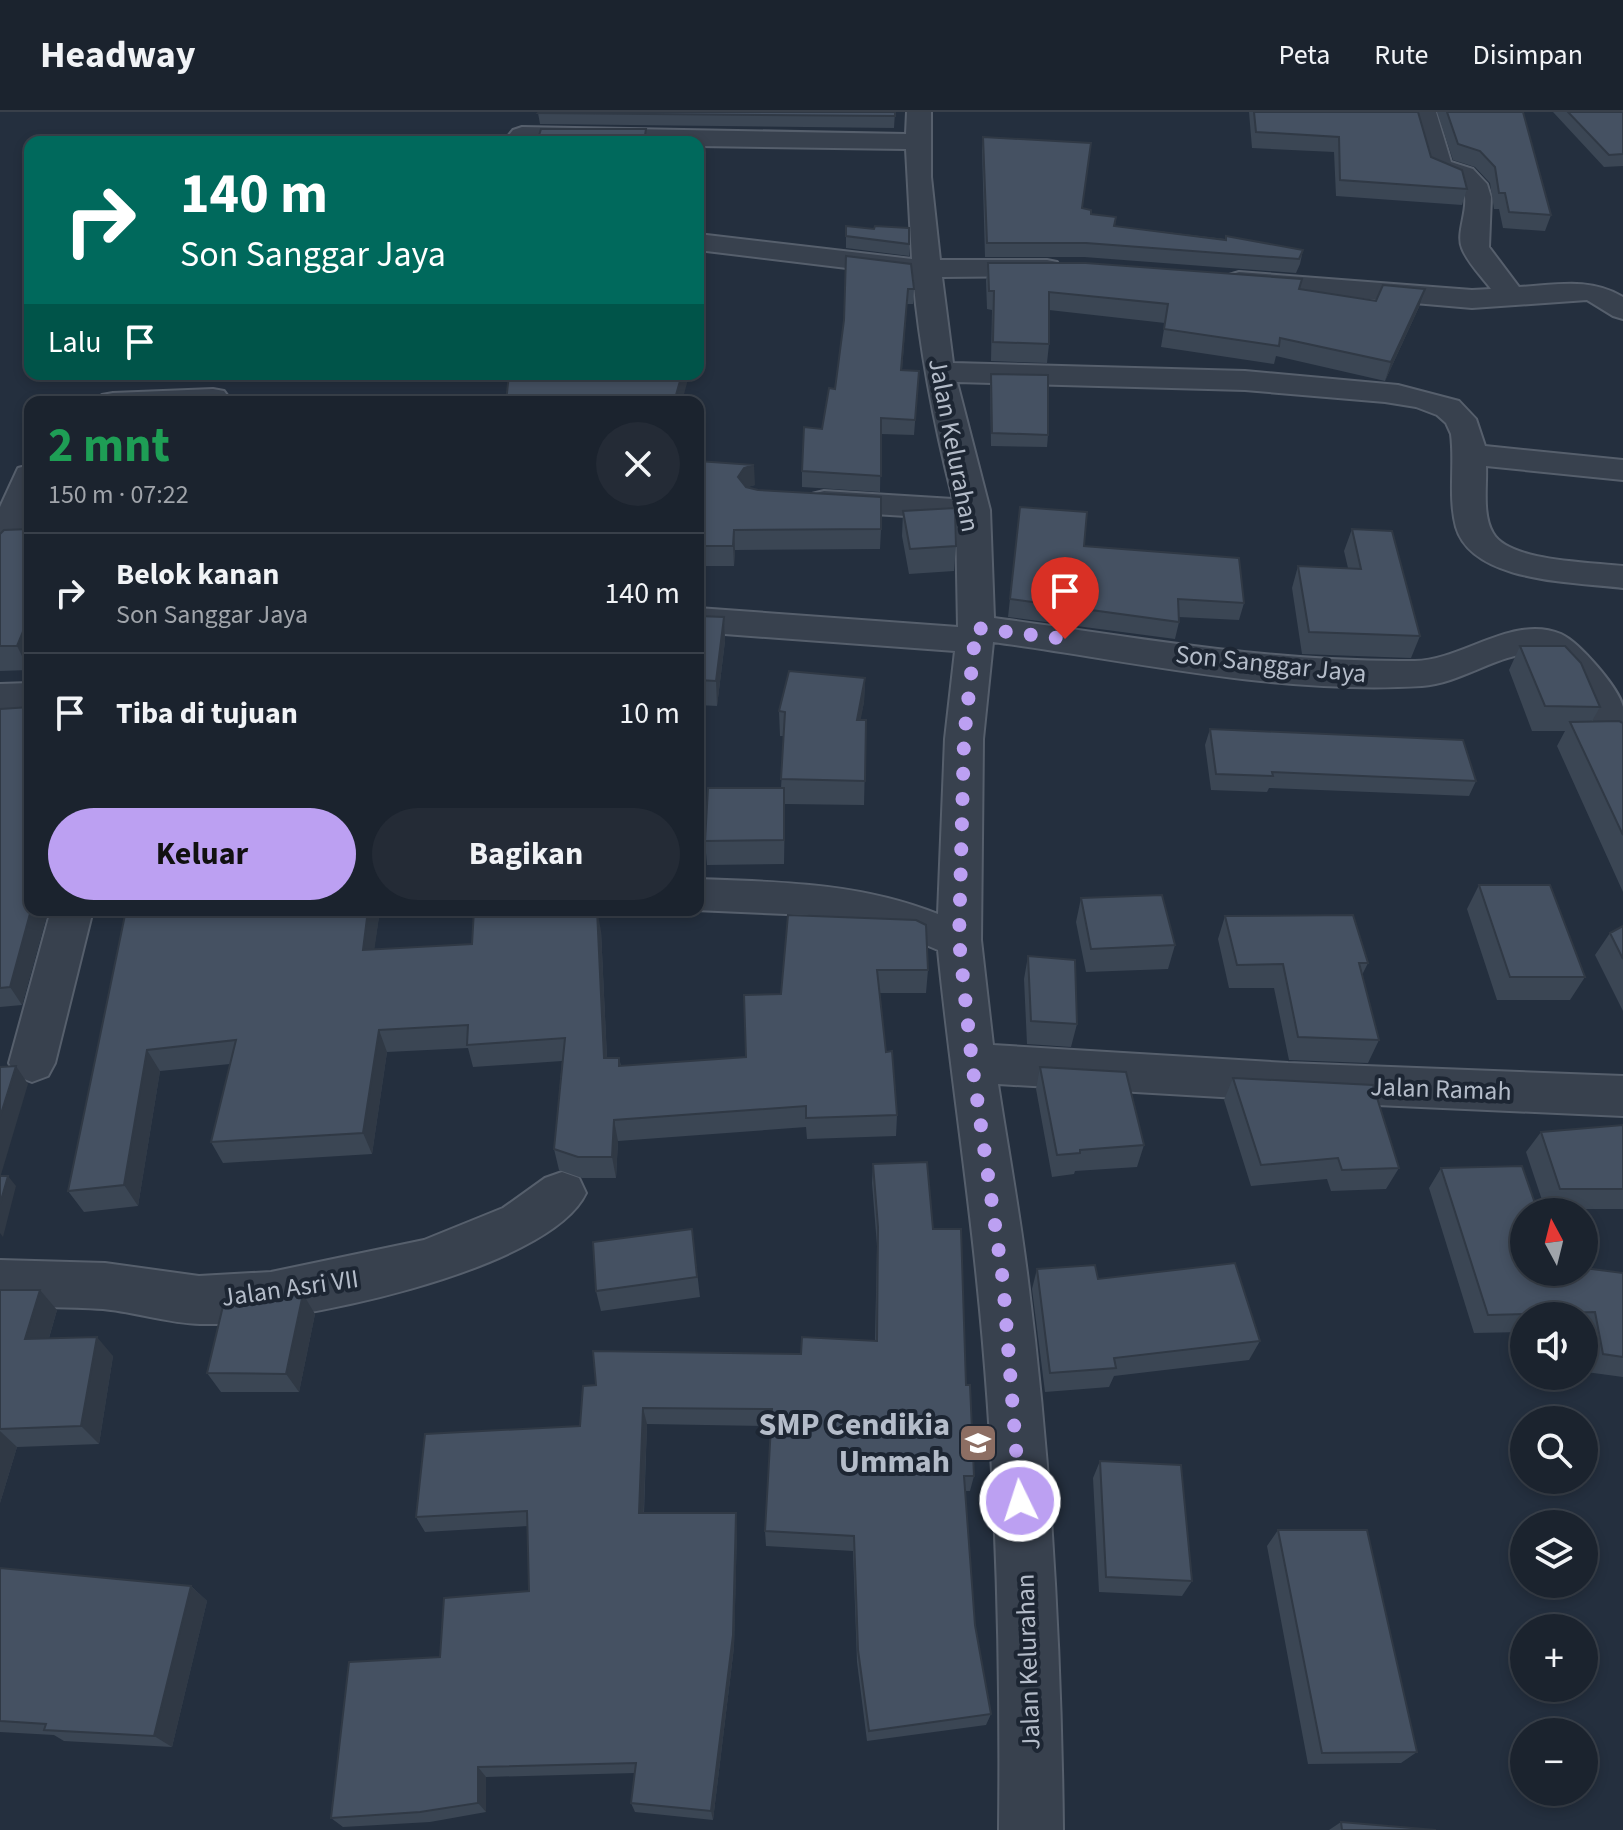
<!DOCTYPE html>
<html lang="id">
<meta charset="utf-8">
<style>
:root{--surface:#1b232e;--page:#242b36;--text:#f1f3f6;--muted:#a0a4aa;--line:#39404a;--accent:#bca0f2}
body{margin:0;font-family:"Source Sans 3",sans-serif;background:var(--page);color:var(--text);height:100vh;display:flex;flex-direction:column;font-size:30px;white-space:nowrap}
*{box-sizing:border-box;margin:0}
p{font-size:26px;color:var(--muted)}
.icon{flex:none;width:44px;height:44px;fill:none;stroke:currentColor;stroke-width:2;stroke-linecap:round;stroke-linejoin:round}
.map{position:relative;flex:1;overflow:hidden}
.side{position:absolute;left:24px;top:284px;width:680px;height:520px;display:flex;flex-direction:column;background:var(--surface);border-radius:16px;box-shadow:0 4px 12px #0003,0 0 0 2px var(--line)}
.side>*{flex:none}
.top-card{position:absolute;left:24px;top:24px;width:680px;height:244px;border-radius:16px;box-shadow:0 4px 12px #0003,0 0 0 2px var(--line);background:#00695c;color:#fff;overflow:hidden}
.needle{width:52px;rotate:353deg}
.buttons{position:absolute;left:1510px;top:1086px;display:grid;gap:16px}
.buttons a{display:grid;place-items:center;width:88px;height:88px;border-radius:50%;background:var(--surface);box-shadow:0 4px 12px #0003,0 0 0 2px var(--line);font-size:40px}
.pin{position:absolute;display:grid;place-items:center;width:68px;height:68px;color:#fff;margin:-82px -34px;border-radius:50% 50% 50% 0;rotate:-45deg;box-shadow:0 0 8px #0007}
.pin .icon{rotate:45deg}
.me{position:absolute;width:88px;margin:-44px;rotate:356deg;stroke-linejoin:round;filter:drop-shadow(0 0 6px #0008)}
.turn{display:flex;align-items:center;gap:28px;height:168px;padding:0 24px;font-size:36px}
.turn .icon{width:104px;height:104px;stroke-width:2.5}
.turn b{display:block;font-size:56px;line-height:68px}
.then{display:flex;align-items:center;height:76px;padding:0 24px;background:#0003;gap:16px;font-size:30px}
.round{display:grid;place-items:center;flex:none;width:84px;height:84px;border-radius:42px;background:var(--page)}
.head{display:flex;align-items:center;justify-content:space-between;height:136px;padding:0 24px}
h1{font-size:48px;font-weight:700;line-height:60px;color:#1e9e55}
.cta{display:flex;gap:16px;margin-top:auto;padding:16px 24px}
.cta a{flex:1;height:92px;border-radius:48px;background:var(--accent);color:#111;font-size:32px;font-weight:700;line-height:92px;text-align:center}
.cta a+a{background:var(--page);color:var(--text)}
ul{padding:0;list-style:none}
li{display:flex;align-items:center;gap:24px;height:120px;padding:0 24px;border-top:2px solid var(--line)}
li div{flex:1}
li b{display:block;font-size:30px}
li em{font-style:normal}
header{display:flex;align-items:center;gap:48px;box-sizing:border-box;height:112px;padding:0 40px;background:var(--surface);border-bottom:2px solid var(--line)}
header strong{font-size:38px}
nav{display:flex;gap:44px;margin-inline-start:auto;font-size:28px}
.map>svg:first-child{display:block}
</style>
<header>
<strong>Headway</strong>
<nav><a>Peta</a><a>Rute</a><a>Disimpan</a></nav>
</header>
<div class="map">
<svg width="1623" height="1718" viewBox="0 0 1623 1718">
<rect width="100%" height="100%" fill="#242f3e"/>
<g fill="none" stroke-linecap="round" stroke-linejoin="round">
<g stroke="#565f6c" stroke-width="4">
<path id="minor" d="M907,0H931V65L940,148H1047L1057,150L1061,156L1057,162L1047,164L942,165L953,251L1245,259L1398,273L1459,289L1476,307L1485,334L1623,348V368L1486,354C1487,374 1482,403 1493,421C1509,450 1593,450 1623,454V476C1576,470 1472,471 1456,415C1448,385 1455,352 1451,322L1446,311L1437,303L1416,295L1385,290L1245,278L957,270L990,398L994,506C1134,525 1273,551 1415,549C1463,548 1513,502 1561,522C1579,530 1619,576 1623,595C1623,608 1623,624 1623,637L1609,634L1565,566L1539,541C1499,540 1463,571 1422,574C1279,583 1134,549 993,530L983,627L981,828L993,933L1288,951L1623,964V1004L1288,989L998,972C1008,1037 1020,1103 1028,1169C1051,1351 1061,1535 1063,1718H999C1001,1535 996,1350 977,1168C966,1058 949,948 938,838L888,817L810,803L695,798H698V767C780,770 861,771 938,802L945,627L955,539L698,520V496L958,515L956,407L824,399L812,396L807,389L812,382L824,379L953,387C934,312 920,241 913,164L698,138V122L912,147L906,37L698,34V30H520L509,23L513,18L522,15L906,22Z
M1412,0H1436L1451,50L1473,57L1487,72L1491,85L1489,135L1519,175C1556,173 1590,165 1623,185V207L1613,204L1587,188L1472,196L1229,175L1225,169L1229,163L1239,160L1472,178L1491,177C1482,165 1467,150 1462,136C1455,119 1472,93 1462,75C1455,64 1437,67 1429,59C1426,57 1415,9 1412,0Z
M213,277L224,279L229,286L226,290H97L102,283L113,281Z
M30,353V404L12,444L0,447V395L18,356Z
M30,571V597L0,598V572Z
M51,798H93L55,951L48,964L32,970L16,964L9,951Z
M562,1060L579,1066L586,1081C549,1160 284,1214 200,1212C167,1211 135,1200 103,1197C69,1195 34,1195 0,1194V1148L105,1151L199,1164L271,1160L424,1128L503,1096L545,1066Z"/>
</g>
<use href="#minor" fill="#38414e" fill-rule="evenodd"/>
</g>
<path fill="#3b4654" d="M895,0L894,16L540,12L538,1Z
M1249,0H1418L1431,45L1467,77L1462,93L1336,84L1334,40L1252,36Z
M1437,0H1523L1551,103L1545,119L1503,116L1499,97H1494L1490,71L1475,55L1453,48Z
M1553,0H1623V54L1604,55Z
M983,25L1091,102L1116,105L1115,114L1225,127L1226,124L1303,138L1300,152L1296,161L1084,145H985L982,38Z
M846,114L874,117L909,132V144L846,136Z
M846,144L914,177L913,192H907L902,258L919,259L914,323L881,322L880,380L802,375V359L822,317L835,277L844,208Z
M988,151L1300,177L1376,189L1425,177L1419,195L1385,269L1276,244L1274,252L1161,235L1165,211L1049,198V232L1047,251L991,249L992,198L987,197L986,169Z
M991,262L1048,323L1047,335L991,334L990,274Z
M698,349L755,373L747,375L881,417L880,437L735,438L734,454H698Z
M1020,395L1084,434L1244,491L1239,508L1179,505V510L1175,527L1008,505Z
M903,399L956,434L954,459L909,462L902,424Z
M30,417V557L29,558L0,559V422Z
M1352,417L1420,524L1411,546L1302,542L1292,476L1298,454L1348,456L1344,439Z
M698,504L724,505L725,529L717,594L698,593Z
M1520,534L1600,595L1592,609L1623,611V780L1557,634L1565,619H1532L1509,558Z
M865,566L864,590L860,608H866L864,693L785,692L784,752L707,753L705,729L781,676L784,624H780L779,599Z
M0,597L30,798L48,799L22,893L0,895Z
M1210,617L1476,669L1469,684L1269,676L1267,680L1211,678L1205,633Z
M1479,773L1585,865L1570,888H1497L1467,797Z
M1081,786L1175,833L1168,857L1086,860L1076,810Z
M126,798H380L374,837L472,832L601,819L607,946H619L621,954L746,945L781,882L788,803L928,858L926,881H880L886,940L897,1003L896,1024L807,1027L806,1015L618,1029L616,1066H582L559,1058L554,1037L562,949L473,955L468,936L387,940L372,1042L223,1051L211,1030L230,952L160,959L138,1094L84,1100L68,1079Z
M1225,804L1368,851L1362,863L1379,928L1368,951L1289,948L1274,876H1229L1218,827Z
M1623,814V899L1595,843L1610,821Z
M1028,844L1077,912L1071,935L1027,932L1024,867Z
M1040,955L1144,1033L1137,1055L1075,1059L1074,1062L1052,1065L1036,977Z
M1233,966L1399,1056L1386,1077L1331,1079L1327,1067L1251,1074L1224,988Z
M1623,1013V1097H1545L1526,1040L1541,1020Z
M873,1052L933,1117L966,1273L974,1364L970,1379H965L975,1513L991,1602L986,1613L867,1629L857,1550L853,1439L766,1434L765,1419L771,1314L647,1312L644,1401L737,1416L734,1535L713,1708L635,1700L631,1691L635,1661L486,1665V1700L430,1710L343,1715L331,1706L440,1545L529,1479L528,1414L425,1420L416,1405L580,1314L596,1273L801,1242L875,1229L877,1134L872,1071Z
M1441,1056L1524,1160L1623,1161V1265L1586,1260L1584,1251V1204H1524V1220L1474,1221L1429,1076Z
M692,1117L700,1185L601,1199L596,1179Z
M1037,1157L1098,1167L1260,1229L1249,1248L1114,1264L1109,1275L1045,1280L1032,1177Z
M0,1178L57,1198L49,1226L113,1244L99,1332L17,1335L0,1391Z
M315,1202L299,1280H221L207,1261Z
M1100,1349L1192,1469L1182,1484L1099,1480L1093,1366Z
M1278,1418L1417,1640L1401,1651L1308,1652L1267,1434Z
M0,1456L191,1474L207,1489L172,1635L64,1629L54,1623L0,1620Z
M1341,1710L1436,1718H1329Z"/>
<path fill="#303945" d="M1425,177L1419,195L1385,269L1391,250Z
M682,262H687V271L682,290H674Z
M754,353L755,373L745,376L738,365L744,356Z
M734,418L735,438L734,454L733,434Z
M30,503V557L29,558L17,534Z
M724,505L725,529L717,594L716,569Z
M865,566L864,590L856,633L857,608Z
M31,798L48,799L22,893L10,875Z
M368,798H380L371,861L363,838Z
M597,798L601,819L608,968L604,946Z
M379,918L387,940L372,1042L363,1021Z
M147,938L160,959L138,1094L124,1073Z
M16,954L28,972L0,1066V1005Z
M614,1008L618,1029L616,1066L612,1045Z
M8,1064L16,1074L3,1125L0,1121V1092Z
M40,1178L57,1198L43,1246L25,1227Z
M303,1182L315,1202L299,1280L286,1262Z
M97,1225L113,1244L99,1332L81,1314Z
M643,1296L647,1312L643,1416L639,1401Z
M0,1319L17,1335L0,1391Z
M736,1401L737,1416L734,1535L713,1708L711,1699Z
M191,1474L207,1489L172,1635L154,1624Z
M478,1655L486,1665V1700L478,1691Z"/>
<path fill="#455162" stroke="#303945" stroke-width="2" d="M539,0H895V4L538,1Z
M1254,0H1418L1431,45L1462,58L1467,77L1340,68L1339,25L1256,20Z
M1447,0H1523L1551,103L1509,100L1505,81H1499L1495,55L1480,39L1458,32Z
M1568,0H1623V42L1609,43Z
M541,17H646L644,30H537Z
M983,25L1091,31L1082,96L1091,98V102L1116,105L1114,114L1226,128V124L1303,138L1299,147L1086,131H987Z
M846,114L874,117L875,114L909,116V132L846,124Z
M846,144L911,152L914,177H908L901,258L919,259L915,308L881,306V364L802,359L804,315L822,317L829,276L835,277L844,208Z
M988,151H1086L1302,167L1299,177L1376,189L1383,173L1425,177L1391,250L1280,226L1279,234L1164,217L1168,192L1049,180V232L993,230L994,179H989Z
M509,262H682L674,290H506Z
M991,262L1048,263V323L992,321Z
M698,349L754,353L744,356L738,365L746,375L758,378L881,385V417L734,418L733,434H698Z
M1020,395L1087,400L1084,434L1239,446L1244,491L1178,487L1179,510L1010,487Z
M955,396L956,434L910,437L903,399Z
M30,417V503L17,534H0V422L4,418Z
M1352,417L1392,419L1420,524L1309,520L1298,454L1361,457Z
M698,504L724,505L716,569L698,568Z
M1520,534H1565L1581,551L1600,595L1545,594Z
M789,559L865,566L857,608H866L865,669L781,667L785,600L779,599Z
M30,595L29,780L30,798H31L10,875L0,876V597Z
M1619,609L1623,611V723L1570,610Z
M1210,617L1463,628L1476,669L1272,660L1273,664L1216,662Z
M708,676H784V728L705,729Z
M1479,773H1550L1585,865H1510Z
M1162,783L1175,833L1091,837L1081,786Z
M126,798H368L363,838L472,832L474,798H597L604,946H619V954L746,945L744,883L781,882L788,803L916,808L926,813L928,858H877L886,940L892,939L897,1003L806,1006V994L614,1008L612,1045H578L554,1037L565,926L467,933L468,913L379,918L363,1021L211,1030L236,928L147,938L124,1073L68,1079Z
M1353,803L1368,851H1359L1379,928L1298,925L1283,852L1237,853L1225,804Z
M1623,814V847L1610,821Z
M1028,844L1075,848L1077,912L1031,909Z
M16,954L0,1005V955Z
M1040,955L1126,960L1144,1033L1080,1038V1041L1057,1043Z
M1233,966L1373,973L1399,1056L1342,1058L1338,1046L1261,1053Z
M1623,1013V1077H1560L1541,1020Z
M927,1050L933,1117H961L966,1273H970L974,1364H964L975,1513L991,1602L869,1619L858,1538L854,1424L765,1419L772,1297L643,1296L639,1401H736L733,1523L711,1699L631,1691L636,1651L478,1655V1691L420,1700L331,1706L349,1550L440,1545L444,1486L529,1479L527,1399L416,1405L425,1322L580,1314L583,1274L596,1273L593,1239L801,1242L802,1225L877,1229L878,1115L873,1052Z
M1522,1054L1538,1100H1524V1160H1584V1156L1623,1161V1245L1603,1242L1595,1200L1488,1203L1441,1056Z
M0,1064H8L0,1092Z
M692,1117L697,1165L596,1179L593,1130Z
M1235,1151L1260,1229L1114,1246L1116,1256L1050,1261L1037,1157L1095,1153L1098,1167Z
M0,1178H40L25,1227L97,1225L81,1314L0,1317Z
M303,1182L286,1262L207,1261L223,1194Z
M1100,1349L1181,1353L1192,1469L1106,1465Z
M1278,1418H1367L1417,1640L1322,1641Z
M0,1456L191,1474L154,1624L44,1618L46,1612L0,1609Z
M1341,1710L1436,1718H1342Z"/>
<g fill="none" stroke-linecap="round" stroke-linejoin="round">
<path stroke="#bca0f2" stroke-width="14" stroke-dasharray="0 25.2" d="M1020,1389L1003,1169L972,951L959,828L964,627L976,516L1065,527"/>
</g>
<defs>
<g id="school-square" transform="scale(2)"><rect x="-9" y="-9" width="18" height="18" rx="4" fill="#8d6e63" stroke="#1d2633"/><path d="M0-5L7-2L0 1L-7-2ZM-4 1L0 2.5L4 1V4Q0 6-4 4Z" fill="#fff"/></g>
</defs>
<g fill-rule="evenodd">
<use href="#school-square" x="978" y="1331"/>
</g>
<g text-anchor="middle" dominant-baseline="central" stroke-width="8" stroke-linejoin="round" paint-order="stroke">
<g font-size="26" fill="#b4bcc9" stroke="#1d2633">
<text transform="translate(954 333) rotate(79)">Jalan Kelurahan</text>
<text transform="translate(1271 552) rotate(6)">Son Sanggar Jaya</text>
<text transform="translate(1441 977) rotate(2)">Jalan Ramah</text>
<text transform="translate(290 1176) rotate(-8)">Jalan Asri VII</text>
<text transform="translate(1028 1550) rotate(-92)">Jalan Kelurahan</text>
</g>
<g font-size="32" font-weight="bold" fill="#b4bcc9" stroke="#1d2633" text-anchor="end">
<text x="950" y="1313">SMP Cendikia<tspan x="950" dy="37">Ummah</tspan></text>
</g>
</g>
</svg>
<div class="buttons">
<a><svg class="needle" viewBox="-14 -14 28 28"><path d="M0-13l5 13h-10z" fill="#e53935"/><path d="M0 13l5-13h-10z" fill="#a0a4aa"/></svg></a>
<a><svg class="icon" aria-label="sound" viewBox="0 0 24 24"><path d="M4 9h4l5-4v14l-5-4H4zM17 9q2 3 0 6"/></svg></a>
<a><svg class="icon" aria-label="search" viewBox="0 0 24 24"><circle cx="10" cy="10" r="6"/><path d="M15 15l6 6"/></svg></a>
<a><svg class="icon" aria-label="layers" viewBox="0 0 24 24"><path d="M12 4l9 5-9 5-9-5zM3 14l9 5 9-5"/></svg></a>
<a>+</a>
<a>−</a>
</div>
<div class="pin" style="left:1065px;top:527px;background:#d93025"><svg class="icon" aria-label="arrive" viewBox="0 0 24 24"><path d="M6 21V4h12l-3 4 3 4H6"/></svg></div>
<svg class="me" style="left:1020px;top:1389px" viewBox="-20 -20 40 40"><circle r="17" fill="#bca0f2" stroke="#fff" stroke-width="3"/><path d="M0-11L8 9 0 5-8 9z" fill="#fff"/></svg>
<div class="top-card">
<div class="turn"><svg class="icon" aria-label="right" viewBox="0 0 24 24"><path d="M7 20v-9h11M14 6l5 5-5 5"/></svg><div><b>140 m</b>Son Sanggar Jaya</div></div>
<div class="then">Lalu<svg class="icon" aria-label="arrive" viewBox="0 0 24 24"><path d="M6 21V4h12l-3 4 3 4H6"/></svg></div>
</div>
<section class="side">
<div class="head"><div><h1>2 mnt</h1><p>150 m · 07:22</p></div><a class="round"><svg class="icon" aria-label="close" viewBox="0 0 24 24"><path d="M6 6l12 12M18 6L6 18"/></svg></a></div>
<ul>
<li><svg class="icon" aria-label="right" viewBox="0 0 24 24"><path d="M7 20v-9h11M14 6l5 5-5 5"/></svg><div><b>Belok kanan</b><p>Son Sanggar Jaya</p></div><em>140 m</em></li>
<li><svg class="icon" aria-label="arrive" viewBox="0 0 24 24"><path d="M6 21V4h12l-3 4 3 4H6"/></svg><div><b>Tiba di tujuan</b></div><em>10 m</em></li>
</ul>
<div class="cta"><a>Keluar</a><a>Bagikan</a></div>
</section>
</div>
